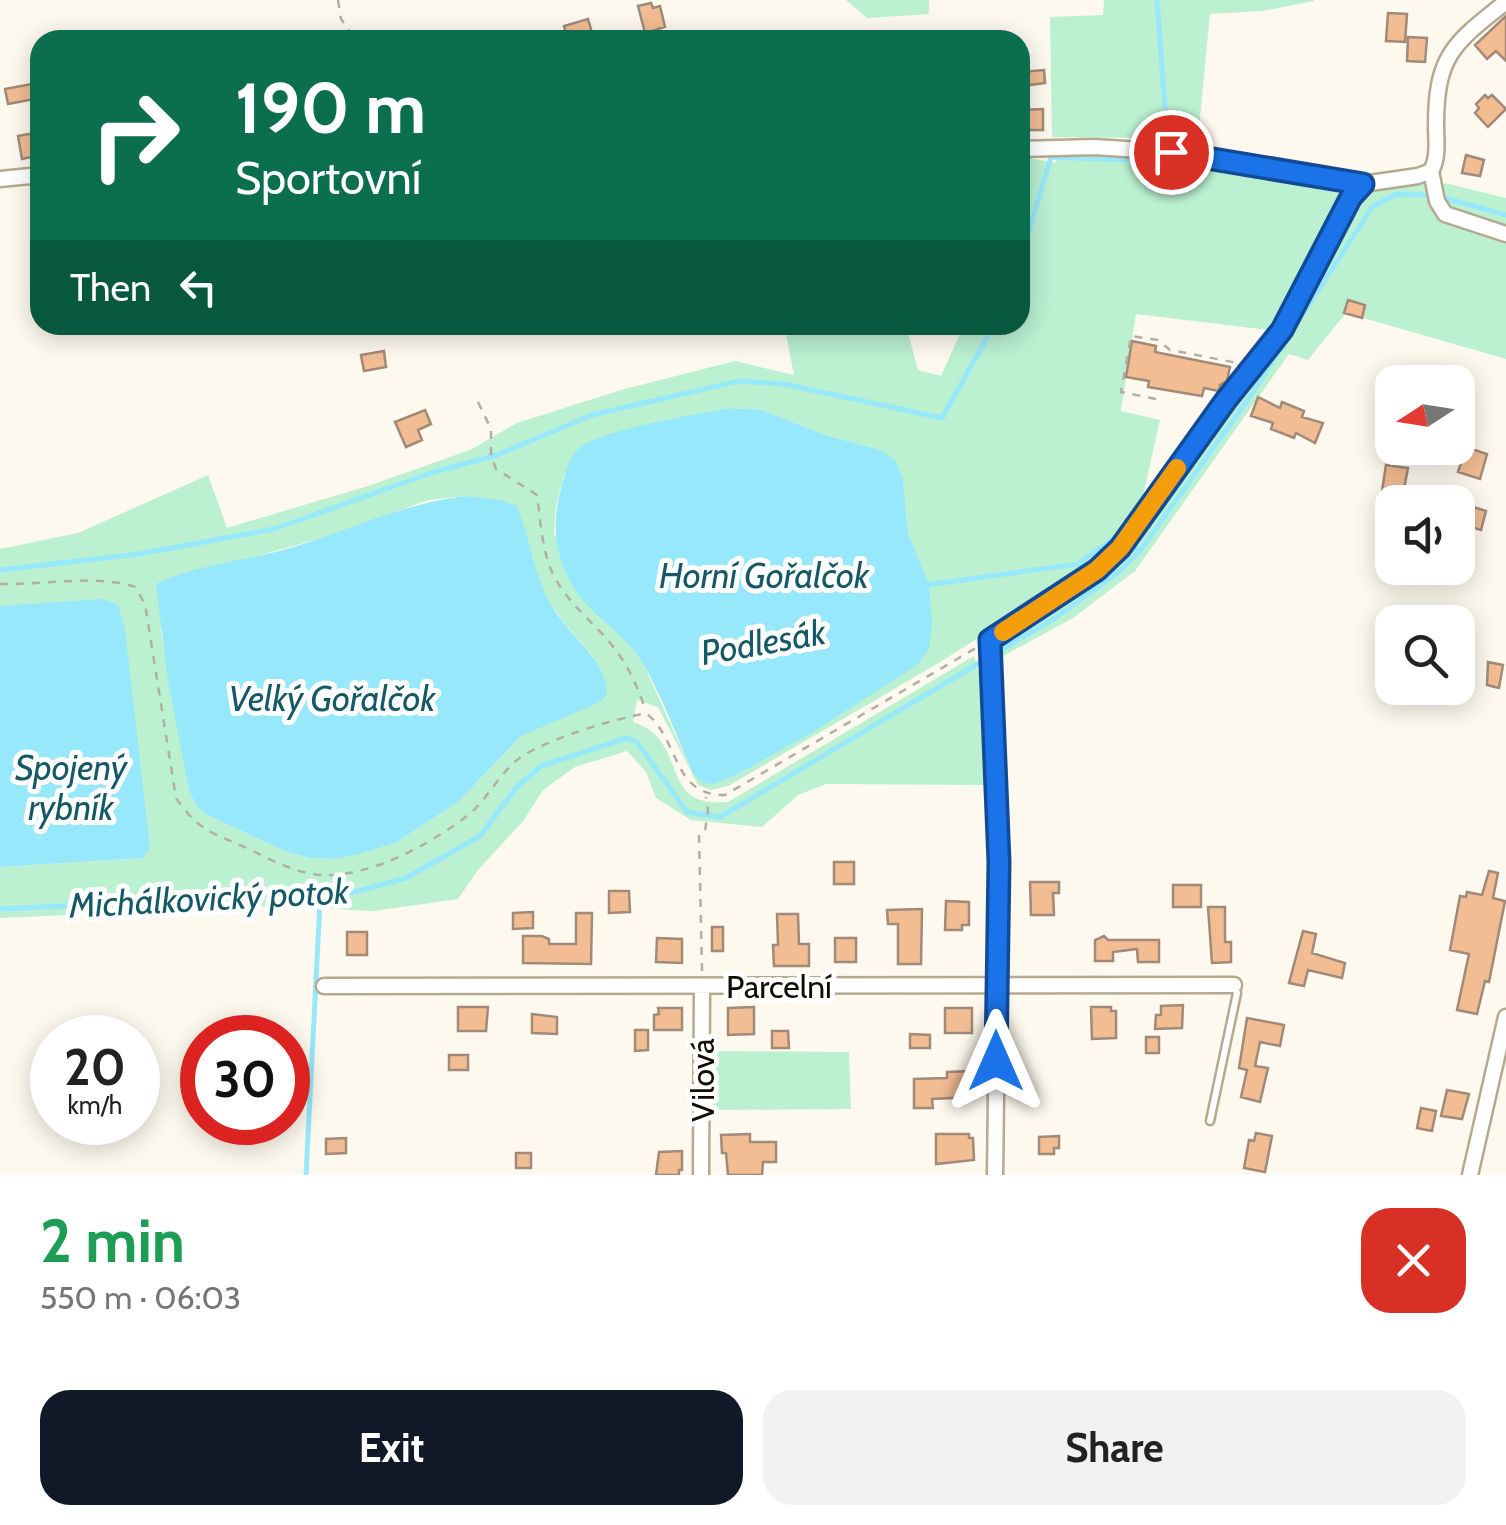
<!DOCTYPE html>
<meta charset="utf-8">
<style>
:root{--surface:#fff;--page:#f2f2f2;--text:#222;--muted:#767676;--accent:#111827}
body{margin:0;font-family:Cabin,sans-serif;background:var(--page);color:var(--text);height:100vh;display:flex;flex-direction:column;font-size:38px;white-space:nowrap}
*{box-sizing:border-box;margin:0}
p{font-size:32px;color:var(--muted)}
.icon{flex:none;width:55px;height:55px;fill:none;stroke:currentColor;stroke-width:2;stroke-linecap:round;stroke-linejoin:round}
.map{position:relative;height:1175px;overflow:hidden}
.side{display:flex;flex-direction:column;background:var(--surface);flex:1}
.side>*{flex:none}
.guide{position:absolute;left:30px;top:30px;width:1000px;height:305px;border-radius:30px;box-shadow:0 5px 25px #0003;background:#0b6e4f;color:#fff;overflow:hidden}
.needle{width:65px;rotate:258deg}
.fabs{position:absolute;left:1375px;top:365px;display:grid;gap:20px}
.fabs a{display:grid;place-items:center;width:100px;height:100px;border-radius:20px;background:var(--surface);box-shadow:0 5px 25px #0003;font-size:50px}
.speed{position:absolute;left:30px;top:1015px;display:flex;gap:20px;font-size:50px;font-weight:700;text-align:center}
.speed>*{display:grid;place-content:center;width:130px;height:130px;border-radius:50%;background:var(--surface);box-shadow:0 5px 25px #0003;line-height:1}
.speed small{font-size:25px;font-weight:400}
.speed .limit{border:15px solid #d22;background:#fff;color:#111}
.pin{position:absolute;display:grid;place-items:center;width:85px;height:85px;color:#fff;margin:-42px;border:5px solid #fff;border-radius:50%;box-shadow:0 2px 10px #0007}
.me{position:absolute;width:110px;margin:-55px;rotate:0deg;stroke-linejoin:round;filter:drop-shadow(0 0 8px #0008)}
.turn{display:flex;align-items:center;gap:35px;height:210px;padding:0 40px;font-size:45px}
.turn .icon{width:130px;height:130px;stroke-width:2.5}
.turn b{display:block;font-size:70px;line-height:85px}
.then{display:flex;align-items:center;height:95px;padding:0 40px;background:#0003;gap:20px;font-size:38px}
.round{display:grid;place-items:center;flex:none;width:105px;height:105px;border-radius:30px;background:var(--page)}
.summary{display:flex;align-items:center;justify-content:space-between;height:170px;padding:0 40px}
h1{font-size:60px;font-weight:700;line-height:75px;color:#1e9e55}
.cta{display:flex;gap:20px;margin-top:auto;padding:20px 40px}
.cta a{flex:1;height:115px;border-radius:30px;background:var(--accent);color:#fff;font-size:40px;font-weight:700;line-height:115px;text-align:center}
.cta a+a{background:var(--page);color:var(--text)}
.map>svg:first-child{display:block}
</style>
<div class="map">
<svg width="1506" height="1175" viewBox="0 0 1506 1175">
<rect width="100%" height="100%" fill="#fdf9ee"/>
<path fill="#bbf0d1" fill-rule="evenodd" d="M846,0H929V14L867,18Z
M1104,0H1314V1L1262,11L1210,14L1199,127L1192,145L1158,138L1052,137L1050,17L1103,15Z
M1057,157L1176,166L1320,186L1339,193L1307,272L1276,331L1136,314L1121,411L1160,420L1143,496L1113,547L1083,572L937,664L728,786L711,790L698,785L658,707L637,700L633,722C691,740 656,809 728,802L974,656L983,685L985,785L826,784L798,795L762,827L691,820L656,798L646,772L627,751L575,767L543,790L524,820L478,870L458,899L374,911L271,906L0,918V867L142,858L150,848L143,799L42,605L0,606V549L78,533L208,475L227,528L368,486L470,450L517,423L621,390L735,361L794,375L784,325H891L908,333L918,370L941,376L964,325H1020V188L1030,158L1055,163ZM732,408L762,410L825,435L881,450L903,478L908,533L929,584L693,774L642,661L623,636L592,610L554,533L556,505L565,473L688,416ZM467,496L501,500L540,587L564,623L593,656L548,723L521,736L458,802L397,842L337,859L310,858L287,852L205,814L196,806L189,790L161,631L236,562L339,533L428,500Z
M1423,179C1429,191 1432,205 1439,216C1447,228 1491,236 1506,240V359L1346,313L1308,360L1289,354L1135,571L1073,618L1001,657L1002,640L1089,585L1125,556L1255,377L1362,199L1371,189Z
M1445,183L1506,198V229C1478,221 1449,221 1439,191Z
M710,1051L849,1052L851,1109L711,1110Z"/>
<path fill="#97e8fb" d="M732,408L762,410L825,435L881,450L896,461L903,478L908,533L929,584L932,624L929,649L917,665L810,734L736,775L714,784L703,783L693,774C677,737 662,696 642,662C624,632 592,617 574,588C554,555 551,522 562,485C565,475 569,458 577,450C595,430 703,413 732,408Z
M467,496L501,500L517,506C535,552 531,579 563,622C581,645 605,662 607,694L600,702L521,736L458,802L397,842L366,852L337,859L310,858L287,852L205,814L196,806L189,790L168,681L156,584C198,564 245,561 290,548C351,530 403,503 467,496Z
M102,599L118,605L125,630L150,848L143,858L0,867V606Z"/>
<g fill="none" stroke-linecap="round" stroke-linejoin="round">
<path stroke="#97e8fb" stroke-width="5" d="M1020,261L1051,157L1157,161L1167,135L1157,0
M0,570L139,554L274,529L434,472L497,455L592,415L739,381L784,384L942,418L994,325
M926,585L1078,564L1114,538L1140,551
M0,909L355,892L406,878L480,836L516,788L541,766L627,738L637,742L687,812L720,817L1055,618L1120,571L1140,551L1249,398L1372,207L1397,194L1438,196L1506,215
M306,1175L320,902L325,895"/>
</g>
<path fill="#f3bd93" stroke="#a18a79" stroke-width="2.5" d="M651,3L653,8L660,6L665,27L645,33L638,6Z
M1388,13L1407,14L1405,42L1386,41Z
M1506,16V61L1496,51L1487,59L1475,45Z
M588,19L593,36L568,40L564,26Z
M1408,37L1427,38L1425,62L1407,61Z
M1044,70L1045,83L1023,86L1022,72Z
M32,84L34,99L8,104L5,89Z
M1485,95L1488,98L1492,95L1506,109L1488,127L1475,113L1479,108L1476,104Z
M1043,109V130H1020V110Z
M28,134L37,135L40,155L22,159L18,136Z
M1466,155L1484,160L1480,176L1462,173Z
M1348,300L1365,305L1362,318L1344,313Z
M1132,341L1156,346L1155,352L1230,367L1227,381L1220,385L1219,391L1204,388L1202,396L1148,387L1149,381L1126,377Z
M384,351L386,367L364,371L361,355Z
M1258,397L1280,408L1282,402L1304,411L1302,417L1323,423L1315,443L1296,433L1294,438L1271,429L1273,423L1251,416Z
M425,410L431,424L418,430L422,440L406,447L395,422Z
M1466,447L1487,454L1480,479L1458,472Z
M1386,465L1408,468L1403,494L1382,491Z
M1461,503L1486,511L1481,530L1458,523Z
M1488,662L1503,665L1499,688L1487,685Z
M834,862H854V884H834Z
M1489,871L1498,873L1493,898L1505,901L1489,982L1485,981L1477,1014L1457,1010L1469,954L1450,950L1460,896L1466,897L1467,892L1482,895Z
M1030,882H1059V893H1053L1054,915H1031Z
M1173,885H1201V907H1173Z
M609,891H629L630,912L609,913Z
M946,901L969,902V925H962V930H945Z
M1208,907H1225V942H1231V962L1212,963Z
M922,909L921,964H898V924H888L887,910Z
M533,912V928L513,929V913Z
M576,913H592L591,964L523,963V936H542L549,939V944H576Z
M777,914H798L799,944H809V966H774L773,945H778Z
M712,927H723V951H712Z
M1303,931L1316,934L1312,953L1345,963L1342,978L1308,970L1304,986L1289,983Z
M347,932H367V955H347Z
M1104,936L1108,940H1159V962H1138L1137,949L1113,952V961H1095V940Z
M657,938L682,939V963L656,962Z
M835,938H856V962H835Z
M1183,1005L1182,1028L1155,1029L1156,1015H1161V1006Z
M458,1007H488L486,1031H458Z
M754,1007V1034L728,1035V1008Z
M1091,1007H1111V1011H1116V1038L1092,1039Z
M658,1008H682V1030H654V1015L659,1014Z
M945,1008H972V1033H945Z
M532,1014L557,1017V1034L532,1033Z
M1247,1018L1284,1025L1280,1046L1260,1042L1255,1066L1268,1068L1260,1102L1241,1097L1247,1070L1239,1068Z
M635,1030H648V1050L635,1051Z
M772,1031H788L789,1048H772Z
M910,1034L930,1035V1048H910Z
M1146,1037H1159V1053H1146Z
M449,1055H468V1070H449Z
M971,1071L972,1097L932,1099L933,1108H914V1079L947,1078V1072Z
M1447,1090L1469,1094L1462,1119L1441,1116Z
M1421,1108L1436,1111L1432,1131L1417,1128Z
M1256,1133L1272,1136L1265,1172L1244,1168L1249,1140L1254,1141Z
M750,1134V1142H776V1162H763L762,1175H728L726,1153H722L721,1135Z
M936,1134H969V1138H973L974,1160L936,1164Z
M1059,1136V1148H1054V1154H1039V1137Z
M346,1138V1153L326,1154V1139Z
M682,1151V1170H679V1175H656L659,1152Z
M516,1153H531V1168H516Z"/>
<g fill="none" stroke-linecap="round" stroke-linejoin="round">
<g stroke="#b4aa90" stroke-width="11">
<path id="lane" d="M1210,1121L1237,993L1234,986"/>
</g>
<g stroke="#b4aa90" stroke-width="19">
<path id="street" d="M1020,149L1094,147L1171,152L1363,184
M1431,171L1437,201L1445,214L1506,234
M0,179L40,175
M324,986L1234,985
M701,1175L702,986
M995,1175L999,862L991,640L1097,571L1120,548L1226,400L1282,330L1351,197L1363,184L1418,176L1431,171C1439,157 1436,141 1436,125C1436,55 1454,43 1506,2
M1470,1175L1506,1017"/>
</g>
<path stroke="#b2aea4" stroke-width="2.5" stroke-dasharray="8 8" stroke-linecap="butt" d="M338,0L341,19L349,30
M680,34L684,40
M1156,399L1121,392L1131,336L1158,340L1170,350L1238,363
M478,402L491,429V455L496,469L537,495C541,523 542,554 555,578C571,607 596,624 615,649C630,669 638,688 646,711
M0,584C41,585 99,574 135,587L145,604L176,798C202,836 217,833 255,852C275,862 298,873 320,875C369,878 429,845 467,816C488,800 501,769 524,755C556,736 609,721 646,713C680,740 672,796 725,795L976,648
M702,971L699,835L705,831L708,811L706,797"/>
<use href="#lane" stroke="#fff" stroke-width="6"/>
<use href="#street" stroke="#fff" stroke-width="14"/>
</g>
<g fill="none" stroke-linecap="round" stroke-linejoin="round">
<g stroke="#114b97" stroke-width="25">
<path id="route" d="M996,1061L999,862L990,640L1097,570L1120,548L1226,400L1282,330L1351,197L1363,184L1171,152"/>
</g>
<use href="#route" stroke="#1a73e8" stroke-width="18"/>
<path stroke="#f59e0b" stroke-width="18" d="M1003,632L1097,570L1120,548L1177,468"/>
</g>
<g text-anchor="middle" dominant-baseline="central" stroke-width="10" stroke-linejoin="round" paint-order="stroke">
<g font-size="32" fill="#110d05" stroke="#fff">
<text x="779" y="986">Parcelní</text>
<text transform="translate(702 1080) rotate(-90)">Vilová</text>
</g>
<g font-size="35" font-style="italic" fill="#155967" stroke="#fff">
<text x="764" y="575">Horní Gořalčok</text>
<text transform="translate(763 642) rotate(-10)">Podlesák</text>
<text x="332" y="698">Velký Gořalčok</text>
<text x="71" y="767">Spojený<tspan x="71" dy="40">rybník</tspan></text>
<text transform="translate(209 898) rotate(-3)">Michálkovický potok</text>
</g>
</g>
</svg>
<div class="fabs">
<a><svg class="needle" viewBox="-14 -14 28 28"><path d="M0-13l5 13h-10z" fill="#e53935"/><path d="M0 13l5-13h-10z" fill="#767676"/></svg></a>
<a><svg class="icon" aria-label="sound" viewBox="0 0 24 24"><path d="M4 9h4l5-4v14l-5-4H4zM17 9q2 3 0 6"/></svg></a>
<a><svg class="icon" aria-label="search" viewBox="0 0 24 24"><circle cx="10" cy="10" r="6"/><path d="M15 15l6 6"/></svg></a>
</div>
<div class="speed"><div>20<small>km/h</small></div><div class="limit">30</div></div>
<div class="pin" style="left:1171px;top:152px;background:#d93025"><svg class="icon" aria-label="arrive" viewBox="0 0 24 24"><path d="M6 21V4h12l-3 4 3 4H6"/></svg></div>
<svg class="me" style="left:996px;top:1061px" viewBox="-20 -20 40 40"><path d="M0-17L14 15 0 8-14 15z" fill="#1a73e8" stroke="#fff" stroke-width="4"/></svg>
<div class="guide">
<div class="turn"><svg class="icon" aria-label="right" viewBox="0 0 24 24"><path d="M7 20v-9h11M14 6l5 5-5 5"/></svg><div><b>190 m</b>Sportovní</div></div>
<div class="then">Then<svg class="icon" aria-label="left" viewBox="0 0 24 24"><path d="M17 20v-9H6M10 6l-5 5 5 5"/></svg></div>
</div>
</div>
<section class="side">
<div class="summary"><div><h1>2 min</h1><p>550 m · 06:03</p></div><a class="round" style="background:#d93025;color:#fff"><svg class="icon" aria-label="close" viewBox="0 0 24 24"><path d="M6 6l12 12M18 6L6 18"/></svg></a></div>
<div class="cta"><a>Exit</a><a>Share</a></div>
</section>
